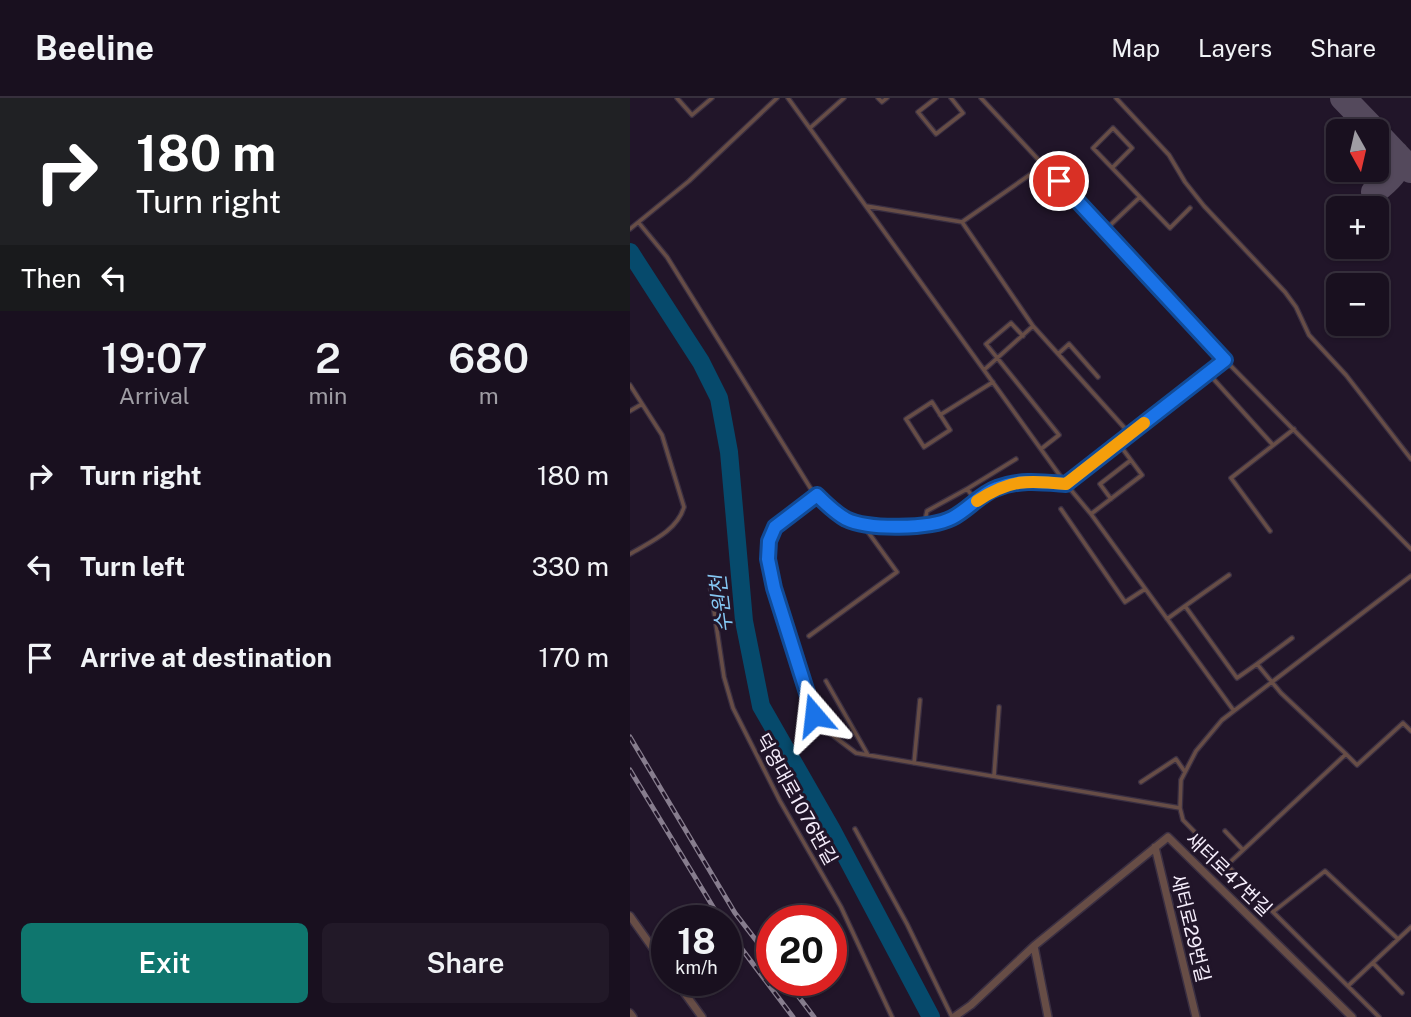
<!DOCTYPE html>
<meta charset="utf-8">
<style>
:root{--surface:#19101f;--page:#221928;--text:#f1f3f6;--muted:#9f9da4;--line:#37303d;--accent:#0f766e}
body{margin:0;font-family:"Public Sans","Noto Sans KR",sans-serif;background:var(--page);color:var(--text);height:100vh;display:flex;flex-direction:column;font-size:26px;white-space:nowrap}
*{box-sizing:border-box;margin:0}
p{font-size:23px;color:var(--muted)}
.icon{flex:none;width:38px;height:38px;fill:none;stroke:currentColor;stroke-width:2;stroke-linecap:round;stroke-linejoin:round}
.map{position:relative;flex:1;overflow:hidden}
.details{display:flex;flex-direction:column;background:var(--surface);width:630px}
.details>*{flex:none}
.banner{background:#202124;color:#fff;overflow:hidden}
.needle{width:46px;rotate:172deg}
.buttons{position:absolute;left:696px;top:21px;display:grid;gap:14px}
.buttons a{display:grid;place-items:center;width:63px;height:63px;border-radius:10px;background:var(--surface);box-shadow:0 2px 5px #0004,0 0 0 2px var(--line);font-size:35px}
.speed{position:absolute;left:21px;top:807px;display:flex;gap:14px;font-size:35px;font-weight:700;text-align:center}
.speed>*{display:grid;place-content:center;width:91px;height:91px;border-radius:50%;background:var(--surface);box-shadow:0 2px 5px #0004,0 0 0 2px var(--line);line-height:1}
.speed small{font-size:18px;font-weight:400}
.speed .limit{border:10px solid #d22;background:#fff;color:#111}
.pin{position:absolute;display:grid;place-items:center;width:60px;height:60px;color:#fff;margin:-30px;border:4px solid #fff;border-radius:50%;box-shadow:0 2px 7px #0007}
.me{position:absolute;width:77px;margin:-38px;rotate:343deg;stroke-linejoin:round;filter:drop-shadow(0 0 5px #0008)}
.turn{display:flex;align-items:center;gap:24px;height:147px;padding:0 21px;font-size:32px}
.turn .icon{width:91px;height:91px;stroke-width:2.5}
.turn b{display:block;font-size:49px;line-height:60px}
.then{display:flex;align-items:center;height:66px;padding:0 21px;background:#0003;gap:14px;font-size:26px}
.eta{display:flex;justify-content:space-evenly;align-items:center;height:119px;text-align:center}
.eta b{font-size:42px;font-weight:600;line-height:49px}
.primary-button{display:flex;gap:14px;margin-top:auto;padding:14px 21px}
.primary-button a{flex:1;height:80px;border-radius:10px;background:var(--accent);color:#fff;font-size:28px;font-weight:600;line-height:80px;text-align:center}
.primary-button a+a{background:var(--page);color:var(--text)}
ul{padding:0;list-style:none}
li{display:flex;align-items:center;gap:21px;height:91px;padding:0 21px}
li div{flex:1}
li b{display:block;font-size:26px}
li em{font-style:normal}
header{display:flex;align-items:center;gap:42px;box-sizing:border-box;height:98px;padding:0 35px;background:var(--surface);border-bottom:2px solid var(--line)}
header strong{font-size:33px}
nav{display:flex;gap:38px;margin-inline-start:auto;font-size:24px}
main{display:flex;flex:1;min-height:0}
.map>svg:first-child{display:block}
</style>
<header>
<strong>Beeline</strong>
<nav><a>Map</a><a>Layers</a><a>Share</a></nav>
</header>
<main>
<section class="details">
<div class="banner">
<div class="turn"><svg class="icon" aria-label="right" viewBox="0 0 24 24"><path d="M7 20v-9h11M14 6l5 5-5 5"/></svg><div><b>180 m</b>Turn right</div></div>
<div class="then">Then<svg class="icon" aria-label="left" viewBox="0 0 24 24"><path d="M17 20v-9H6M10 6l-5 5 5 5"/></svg></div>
</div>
<div class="eta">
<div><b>19:07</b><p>Arrival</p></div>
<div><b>2</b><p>min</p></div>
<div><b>680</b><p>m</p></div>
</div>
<ul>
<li><svg class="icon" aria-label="right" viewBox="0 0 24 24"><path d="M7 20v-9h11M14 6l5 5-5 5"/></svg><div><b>Turn right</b></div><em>180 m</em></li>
<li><svg class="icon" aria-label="left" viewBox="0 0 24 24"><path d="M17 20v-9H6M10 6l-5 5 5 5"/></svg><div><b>Turn left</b></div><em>330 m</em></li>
<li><svg class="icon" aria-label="arrive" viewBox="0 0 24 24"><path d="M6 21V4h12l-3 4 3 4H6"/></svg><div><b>Arrive at destination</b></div><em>170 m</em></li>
</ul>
<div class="primary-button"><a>Exit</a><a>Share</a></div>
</section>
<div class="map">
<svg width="781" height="919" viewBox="0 0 781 919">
<rect width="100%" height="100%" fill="#211529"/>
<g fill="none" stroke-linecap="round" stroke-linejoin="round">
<path stroke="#064a6c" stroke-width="18" d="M0,154L71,264L89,300L99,354L114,523L131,608L202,732L301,919"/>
<path stroke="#54495c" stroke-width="26" d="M713,0L745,33
M747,36L781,72
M744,94C756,83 772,74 766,56"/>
<g stroke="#3a2f42" stroke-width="6">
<path id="service" d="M47,0L62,17L82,0
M158,0L436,386L595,262
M248,0L252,4L257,0
M306,0L288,14L306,36L333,15L321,0
M351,0L595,262L781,451
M486,0L539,57L555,84L574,108L655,194L666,209L679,237L716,277L781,361
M180,30L214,0
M482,70L502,50L483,30L463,50L510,99
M236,108L332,124L414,67
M332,124L403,228
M9,125L37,159L181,391C192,403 203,415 218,422C238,431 303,430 323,420C338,411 351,395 368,390C391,381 412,383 436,386L461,416L604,613
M0,131L59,83L147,0
M475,132L510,99L540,130L560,110
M393,238L381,225L356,246L429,337L411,351
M428,256L439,246L468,279
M354,272L403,228L500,336
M579,276L643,347
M0,287L32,337L54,409C47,433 20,444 0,456
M302,304L320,332L294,349L276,321Z
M0,313L12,306
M310,317L363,284
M187,397L145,429L139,443L138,461L144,490L184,617L193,630L226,655L550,710
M481,401L470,386L501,362
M346,403L337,391L386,361
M431,411L495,504L515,491
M461,416L512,377L489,346
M294,427L297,413L337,391
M640,433L601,380L664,331
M599,477L555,508L607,580L627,566
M80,486L94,579L103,610L150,703L211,809L262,919
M537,521L555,508
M179,538L267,474L233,427
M662,540L627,566L651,595L716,656
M196,583L238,657
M284,665L290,602
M364,678L369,609
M511,684L546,661L555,674
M225,731L277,826L322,919
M595,733L613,752
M597,767L716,656L727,667L773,625L781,633
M643,814L695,773L768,841
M743,865L772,895
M719,887L781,829
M749,919L643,814L553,722L550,710L551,682L566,653L592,622L781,478"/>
</g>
<g stroke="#3a2f42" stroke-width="10">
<path id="minor" d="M525,749L566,919
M0,818L37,870
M45,882L72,919
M0,915L3,919
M324,919L341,907L404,848
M418,919L404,848L538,739L722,919"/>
</g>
<use href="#service" stroke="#674d46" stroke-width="3.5"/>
<use href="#minor" stroke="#674d46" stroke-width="7"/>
<g stroke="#877d8e" stroke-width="5">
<path id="rail" d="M0,639L105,815L142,863
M0,672L91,822
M96,830L163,919
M156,882L184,919"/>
</g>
<use href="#rail" stroke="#211529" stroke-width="2.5" stroke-dasharray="8" stroke-linecap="butt"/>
</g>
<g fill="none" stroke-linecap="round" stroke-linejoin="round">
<g stroke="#114b97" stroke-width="18">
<path id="route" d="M184,617L144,490L138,461L139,443L145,429L187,397C196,406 205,415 216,421C238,432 300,431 322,420C338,412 350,396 367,390C390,381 412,384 436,386L595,262L429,83"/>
</g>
<use href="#route" stroke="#1a73e8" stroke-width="12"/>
<path stroke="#f59e0b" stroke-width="12" d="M347,403C380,381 398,382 436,386L514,325"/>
</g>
<g text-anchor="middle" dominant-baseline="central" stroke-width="6" stroke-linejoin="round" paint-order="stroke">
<g font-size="19" fill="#f5edfb" stroke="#211529">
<text transform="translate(167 701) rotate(61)">덕영대로1076번길</text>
<text transform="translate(599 776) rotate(44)">새터로47번길</text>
<text transform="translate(561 830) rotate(76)">새터로29번길</text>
</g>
<g font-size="21" font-style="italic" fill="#85c7f3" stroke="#211529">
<text transform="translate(91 506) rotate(-97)">수원천</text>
</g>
</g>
</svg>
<div class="buttons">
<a><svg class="needle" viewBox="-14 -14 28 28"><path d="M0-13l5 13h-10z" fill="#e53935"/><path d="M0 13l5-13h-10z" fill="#9f9da4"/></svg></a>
<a>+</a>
<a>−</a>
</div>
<div class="speed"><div>18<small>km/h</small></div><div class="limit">20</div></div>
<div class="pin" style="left:429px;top:83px;background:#d93025"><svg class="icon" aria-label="arrive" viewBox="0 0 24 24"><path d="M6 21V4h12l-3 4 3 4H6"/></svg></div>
<svg class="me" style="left:184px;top:617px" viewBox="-20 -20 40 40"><path d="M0-17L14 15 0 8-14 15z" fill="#1a73e8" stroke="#fff" stroke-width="4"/></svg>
</div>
</main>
